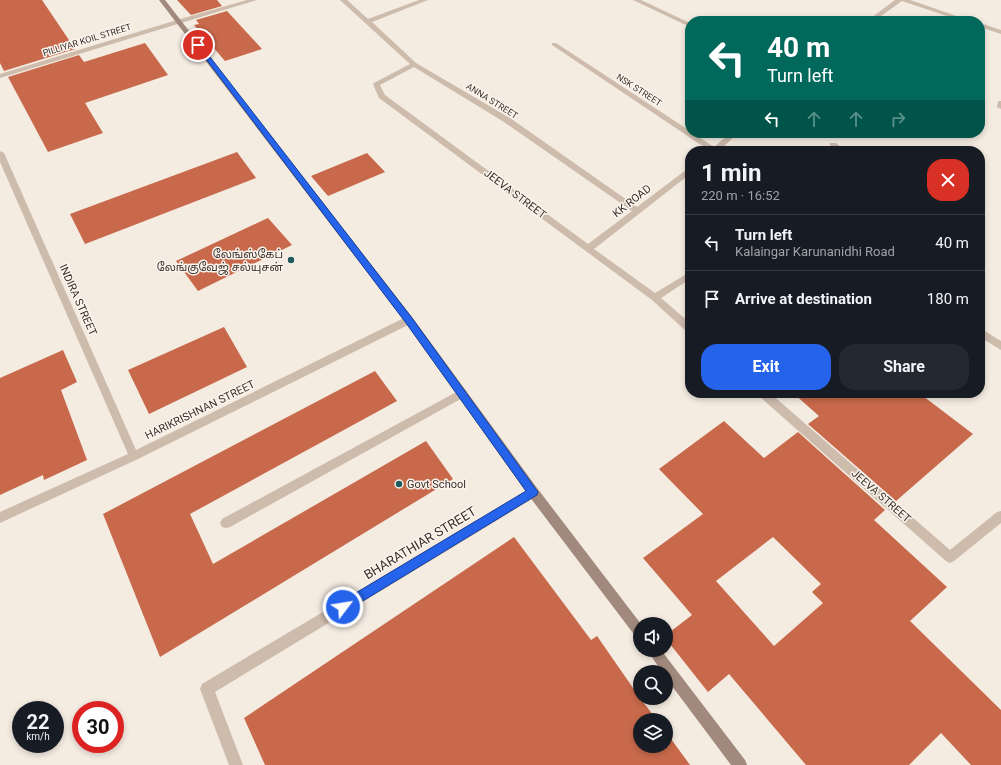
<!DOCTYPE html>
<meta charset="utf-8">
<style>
:root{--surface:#171b24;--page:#242831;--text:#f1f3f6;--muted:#9ea1a6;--line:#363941;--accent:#2563eb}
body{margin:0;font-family:Roboto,"Noto Sans Tamil",sans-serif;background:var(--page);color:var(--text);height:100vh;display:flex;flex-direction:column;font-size:15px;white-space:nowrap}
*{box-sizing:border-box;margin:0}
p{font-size:13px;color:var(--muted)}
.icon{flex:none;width:22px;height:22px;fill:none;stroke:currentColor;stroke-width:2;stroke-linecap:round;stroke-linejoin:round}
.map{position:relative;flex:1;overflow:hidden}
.side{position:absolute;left:685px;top:146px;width:300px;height:252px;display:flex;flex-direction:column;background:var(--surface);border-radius:16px;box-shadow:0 2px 6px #0003}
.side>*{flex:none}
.hud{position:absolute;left:685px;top:16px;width:300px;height:122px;border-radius:16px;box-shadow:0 2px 6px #0003;background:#00695c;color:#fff;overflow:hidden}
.buttons{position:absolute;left:633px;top:617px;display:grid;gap:8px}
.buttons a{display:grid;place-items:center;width:40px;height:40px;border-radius:50%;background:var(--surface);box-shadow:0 2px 6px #0003;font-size:20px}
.speed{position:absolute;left:12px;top:701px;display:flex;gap:8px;font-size:20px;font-weight:700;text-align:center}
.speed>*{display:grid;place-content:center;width:52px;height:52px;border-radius:50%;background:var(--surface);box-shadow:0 2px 6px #0003;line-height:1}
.speed small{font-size:10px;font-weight:400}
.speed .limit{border:6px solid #d22;background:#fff;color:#111}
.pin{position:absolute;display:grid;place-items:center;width:34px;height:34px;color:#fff;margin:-17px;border:2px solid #fff;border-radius:50%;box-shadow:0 1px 4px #0007}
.me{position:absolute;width:44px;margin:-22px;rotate:59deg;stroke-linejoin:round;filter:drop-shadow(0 0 3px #0008)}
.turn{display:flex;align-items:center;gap:14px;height:84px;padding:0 16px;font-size:18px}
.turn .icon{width:52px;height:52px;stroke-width:2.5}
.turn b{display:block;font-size:28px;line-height:34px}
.lanes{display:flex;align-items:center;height:38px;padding:0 16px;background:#0003;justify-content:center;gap:20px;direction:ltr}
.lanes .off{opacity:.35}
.round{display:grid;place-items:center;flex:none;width:42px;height:42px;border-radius:16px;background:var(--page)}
.overview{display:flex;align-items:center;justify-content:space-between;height:68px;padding:0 16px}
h1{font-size:24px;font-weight:700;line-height:30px}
.action{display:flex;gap:8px;margin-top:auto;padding:8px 16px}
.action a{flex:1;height:46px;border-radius:16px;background:var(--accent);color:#fff;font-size:16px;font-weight:700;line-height:46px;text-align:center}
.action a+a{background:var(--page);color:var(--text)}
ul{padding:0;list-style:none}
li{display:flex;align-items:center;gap:12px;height:56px;padding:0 16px;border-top:1px solid var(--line)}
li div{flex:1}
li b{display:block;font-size:15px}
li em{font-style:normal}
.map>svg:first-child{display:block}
</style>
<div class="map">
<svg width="1001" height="765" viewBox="0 0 1001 765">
<rect width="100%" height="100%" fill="#f4ebe1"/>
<path fill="#c8694b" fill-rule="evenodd" d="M0,0H42L75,49L4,71L0,63Z
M177,0H217L222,6L191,15Z
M227,11L262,49L225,61L194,25L199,24L196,20Z
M145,43L168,75L85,103L103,133L48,152L8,77L79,55L84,62Z
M237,152L256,178L85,244L70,214Z
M367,153L385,172L328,196L311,176Z
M268,218L292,245L198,291L176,261Z
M224,327L247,367L149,414L128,370Z
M63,350L77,382L61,390L87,460L44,480L43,475L0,495V378Z
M375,371L397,401L190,514L213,564L426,441L453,479L160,657L103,514Z
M793,393H919L973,434L896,501L808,424L819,416Z
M724,421L764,458L798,432L885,510L874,520L947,587L910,621L1001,710V765H971L941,733L909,765H806L729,674L708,692L666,639V635L692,615L643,558L703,514L659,469ZM773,537L821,584L812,592L823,603L774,646L716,581Z
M514,537L591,640L597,636L640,698L657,720H640V746H666V732L690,765H265L244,718Z"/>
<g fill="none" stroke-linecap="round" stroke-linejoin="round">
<path fill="#cdbbac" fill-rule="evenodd" d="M462,389L466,390L467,393L466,396L230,527L226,528L222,527L220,523L222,519Z"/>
<path fill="#cdbbac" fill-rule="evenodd" d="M247,0H257L0,78V74L177,20Z
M340,0H347L368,19L419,0H428L372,22L416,63L510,118L637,207L690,167V174L594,249L655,293L690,272V279L661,298L690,323V333L687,332L652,300L379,98L373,84L374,83L410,64ZM414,67L504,122L632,211L588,244L385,95L380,85Z
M633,0H641L690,23V27Z
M895,0H910L971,21H962L902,1L874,21H867Z
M980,23L1001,30V34L980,27Z
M552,43H556L690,131V133H693L714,147L730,133H738L719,151H710L552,45Z
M998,101H1001V109L997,107Z
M830,143H836L846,151H837L830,147Z
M0,151L4,153L136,450L406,317L409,316L414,320L412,323L138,459L0,523V512L128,454L0,162Z
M980,328L1001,341V350L980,337Z
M758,393H770L950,550L997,512L1001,511V523L954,561L950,563L946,561L759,396Z
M533,487L537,488L539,492L537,496L215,692L243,765H229L200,689L202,684Z"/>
<path fill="#a18a7d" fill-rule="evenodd" d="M159,0H165L412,317L537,488L641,624L640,639L636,637L529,496L406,323Z
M647,650H661L745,760L747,765H731L666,678V672H662Z"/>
</g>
<path fill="#2563eb" stroke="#184099" d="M196,44H200L412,318L538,492L537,495L343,613L339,611L338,607L339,603L526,491L406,323L196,46Z"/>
<g fill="#1f5a5e" stroke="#fbf5ee" stroke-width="1.5">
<circle cx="291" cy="260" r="4"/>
<circle cx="399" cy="484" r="4"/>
</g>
<g text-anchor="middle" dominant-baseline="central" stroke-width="3" stroke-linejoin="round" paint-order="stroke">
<g font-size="9" fill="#3b302b" stroke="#fbf5ee">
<text transform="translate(87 40) rotate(-17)">PILLIYAR KOIL STREET</text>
<text transform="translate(639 90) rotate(33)">NSK STREET</text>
<text transform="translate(492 101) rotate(32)">ANNA STREET</text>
</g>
<g font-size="11" fill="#3b302b" stroke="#fbf5ee">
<text transform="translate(515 194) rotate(37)">JEEVA STREET</text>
<text transform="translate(632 201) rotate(-38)">KK ROAD</text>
<text transform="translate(78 300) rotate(66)">INDIRA STREET</text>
<text transform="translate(200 410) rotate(-26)">HARIKRISHNAN STREET</text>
<text transform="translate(881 496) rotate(41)">JEEVA STREET</text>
</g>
<g font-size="11" fill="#3b302b" stroke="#fbf5ee" text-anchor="end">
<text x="283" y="254">லேங்ஸ்கேப்<tspan x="283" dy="13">லேங்குவேஜ் சல்யுசன்</tspan></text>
<text x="407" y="484" text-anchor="start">Govt School</text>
</g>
<g font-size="13" fill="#3b302b" stroke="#fbf5ee">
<text transform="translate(420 543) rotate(-31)">BHARATHIAR STREET</text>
</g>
</g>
</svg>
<div class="buttons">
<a><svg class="icon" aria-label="sound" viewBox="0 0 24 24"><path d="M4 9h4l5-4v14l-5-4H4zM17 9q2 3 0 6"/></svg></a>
<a><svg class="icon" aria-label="search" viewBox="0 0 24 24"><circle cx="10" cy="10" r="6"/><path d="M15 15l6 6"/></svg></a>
<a><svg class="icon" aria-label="layers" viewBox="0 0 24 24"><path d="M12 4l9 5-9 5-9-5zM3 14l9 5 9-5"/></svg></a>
</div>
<div class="speed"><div>22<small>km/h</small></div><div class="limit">30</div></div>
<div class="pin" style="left:198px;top:45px;background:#d93025"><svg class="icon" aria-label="arrive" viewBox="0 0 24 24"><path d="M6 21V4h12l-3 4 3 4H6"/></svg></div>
<svg class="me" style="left:343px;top:607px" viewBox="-20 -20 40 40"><circle r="17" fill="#2563eb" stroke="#fff" stroke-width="3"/><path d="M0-11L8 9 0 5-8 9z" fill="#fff"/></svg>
<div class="hud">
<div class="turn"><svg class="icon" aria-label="left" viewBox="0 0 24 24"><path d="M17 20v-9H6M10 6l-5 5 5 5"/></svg><div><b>40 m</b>Turn left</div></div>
<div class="lanes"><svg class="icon" aria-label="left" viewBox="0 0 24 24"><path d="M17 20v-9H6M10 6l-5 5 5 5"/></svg><svg class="icon off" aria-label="ahead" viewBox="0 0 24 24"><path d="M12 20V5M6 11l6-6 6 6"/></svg><svg class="icon off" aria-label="ahead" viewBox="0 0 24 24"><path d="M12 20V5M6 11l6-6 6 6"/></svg><svg class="icon off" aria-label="right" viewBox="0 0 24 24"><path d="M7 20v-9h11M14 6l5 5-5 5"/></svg></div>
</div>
<section class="side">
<div class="overview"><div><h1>1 min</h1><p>220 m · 16:52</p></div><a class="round" style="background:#d93025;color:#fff"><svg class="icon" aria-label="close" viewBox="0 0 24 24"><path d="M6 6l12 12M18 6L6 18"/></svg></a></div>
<ul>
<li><svg class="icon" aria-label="left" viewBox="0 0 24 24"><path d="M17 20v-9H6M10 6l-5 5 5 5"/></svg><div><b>Turn left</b><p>Kalaingar Karunanidhi Road</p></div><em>40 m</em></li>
<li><svg class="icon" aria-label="arrive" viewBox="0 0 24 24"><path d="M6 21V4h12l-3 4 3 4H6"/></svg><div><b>Arrive at destination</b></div><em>180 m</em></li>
</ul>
<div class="action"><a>Exit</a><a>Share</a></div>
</section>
</div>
